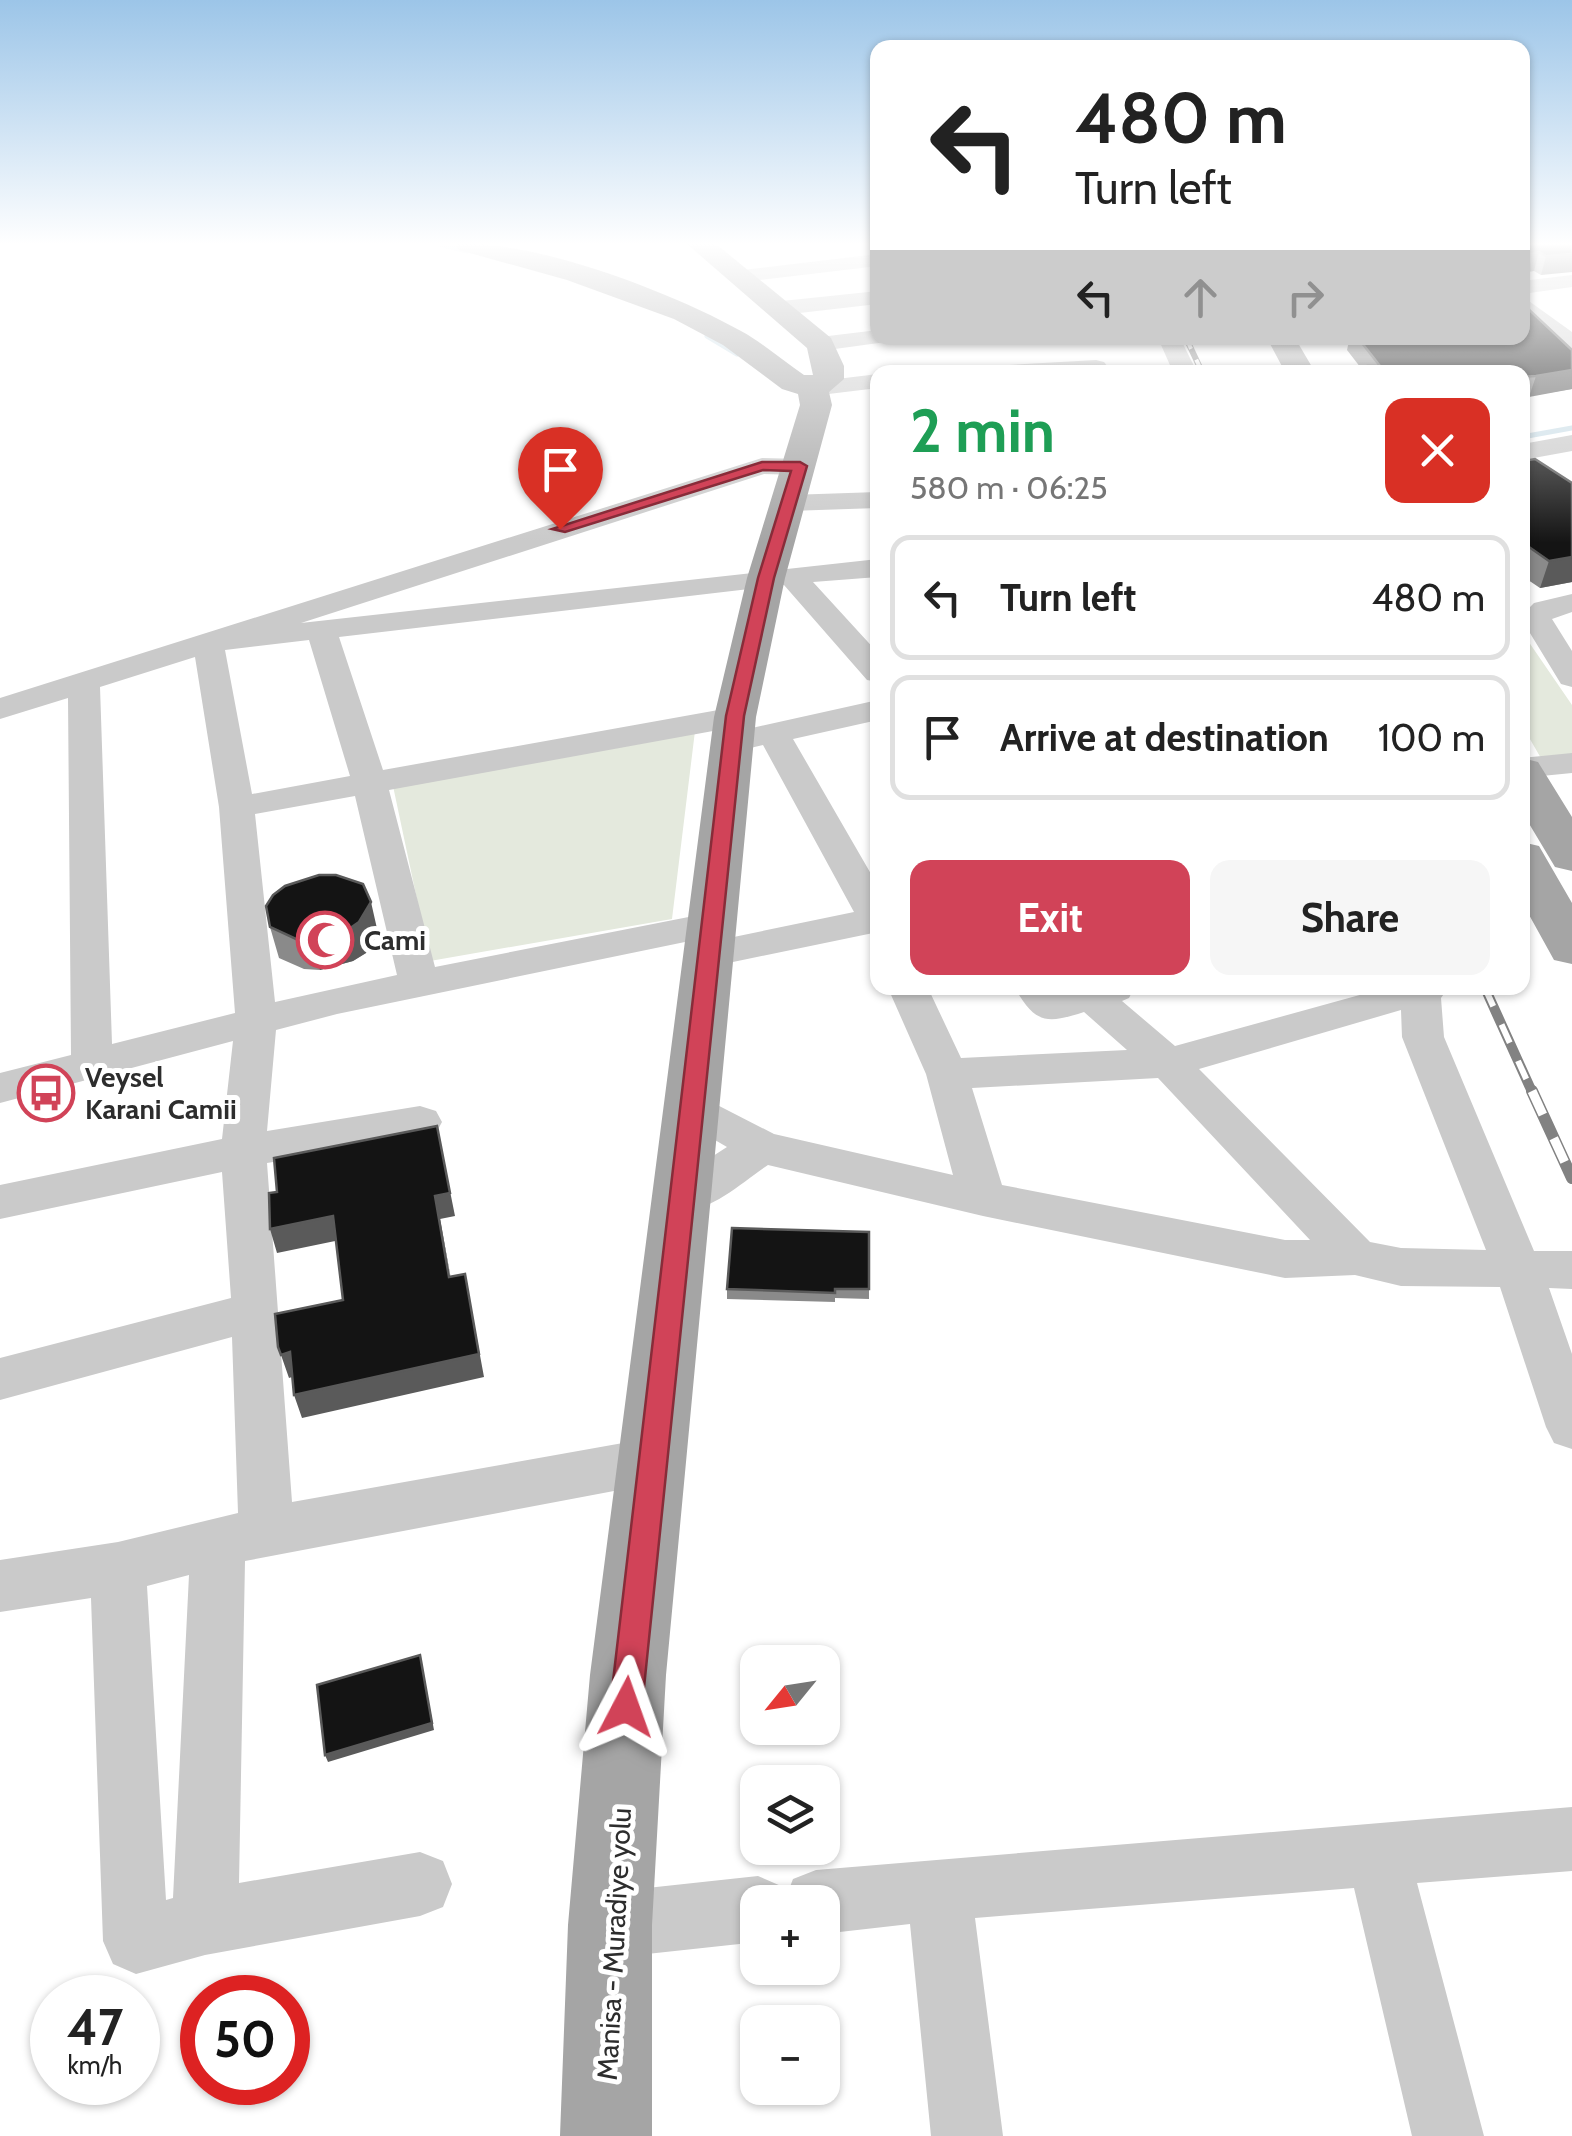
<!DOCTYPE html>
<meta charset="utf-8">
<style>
:root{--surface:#fff;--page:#f6f6f6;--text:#222;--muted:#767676;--line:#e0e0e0;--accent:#d14358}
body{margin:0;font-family:Cabin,sans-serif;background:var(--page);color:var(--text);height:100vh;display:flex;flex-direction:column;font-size:38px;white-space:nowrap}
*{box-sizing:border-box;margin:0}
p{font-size:32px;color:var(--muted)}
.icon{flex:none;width:55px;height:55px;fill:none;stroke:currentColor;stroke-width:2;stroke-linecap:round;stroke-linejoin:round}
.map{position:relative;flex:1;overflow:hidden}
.side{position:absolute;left:870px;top:365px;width:660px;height:630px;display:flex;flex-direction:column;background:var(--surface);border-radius:20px;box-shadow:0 2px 8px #0004}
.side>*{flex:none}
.top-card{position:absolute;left:870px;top:40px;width:660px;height:305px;border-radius:20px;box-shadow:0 2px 8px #0004;background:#fff;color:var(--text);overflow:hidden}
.needle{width:65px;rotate:240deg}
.buttons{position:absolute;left:740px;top:1645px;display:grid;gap:20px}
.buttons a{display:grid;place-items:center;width:100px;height:100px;border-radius:20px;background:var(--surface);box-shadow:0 2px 8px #0004;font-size:50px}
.speed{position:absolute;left:30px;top:1975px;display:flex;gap:20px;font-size:50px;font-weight:700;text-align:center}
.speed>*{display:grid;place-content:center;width:130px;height:130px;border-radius:50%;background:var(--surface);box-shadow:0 2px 8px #0004;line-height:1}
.speed small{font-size:25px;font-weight:400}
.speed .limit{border:15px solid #d22;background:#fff;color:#111}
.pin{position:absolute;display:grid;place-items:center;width:85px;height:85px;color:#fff;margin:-102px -42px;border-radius:50% 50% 50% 0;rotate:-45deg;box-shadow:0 0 10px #0007}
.pin .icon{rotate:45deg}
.me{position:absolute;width:110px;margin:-55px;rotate:4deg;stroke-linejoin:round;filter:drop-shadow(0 0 8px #0008)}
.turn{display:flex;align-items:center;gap:35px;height:210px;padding:0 40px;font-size:45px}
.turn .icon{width:130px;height:130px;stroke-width:2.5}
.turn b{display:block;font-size:70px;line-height:85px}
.lanes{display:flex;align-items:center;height:95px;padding:0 40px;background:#0003;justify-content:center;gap:50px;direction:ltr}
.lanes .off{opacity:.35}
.round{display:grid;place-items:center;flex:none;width:105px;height:105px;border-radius:20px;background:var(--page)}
.head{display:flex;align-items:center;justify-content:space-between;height:170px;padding:0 40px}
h1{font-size:60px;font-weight:700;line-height:75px;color:#1e9e55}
.cta{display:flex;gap:20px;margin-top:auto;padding:20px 40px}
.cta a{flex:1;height:115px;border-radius:20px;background:var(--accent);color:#fff;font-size:40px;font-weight:700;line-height:115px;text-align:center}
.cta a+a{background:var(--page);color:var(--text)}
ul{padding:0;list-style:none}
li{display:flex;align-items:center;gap:30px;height:125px;margin:0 20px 15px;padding:0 20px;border:5px solid var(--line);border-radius:20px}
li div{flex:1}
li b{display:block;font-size:38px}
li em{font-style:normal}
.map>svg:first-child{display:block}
</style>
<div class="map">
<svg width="1572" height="2136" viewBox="0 0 1572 2136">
<rect width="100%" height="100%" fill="#fff"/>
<path fill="#e4e9dd" d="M1522,632L1572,705V755L1542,760L1523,727Z
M695,731L672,919L430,961L393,786Z"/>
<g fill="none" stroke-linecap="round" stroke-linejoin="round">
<path stroke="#cbdee7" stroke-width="5" d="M439,244L467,251
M707,336L737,354
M1522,437L1572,428"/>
<path fill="#cacaca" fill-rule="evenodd" d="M878,254V266L743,282L732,276L743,270Z
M1572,275V287L1522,294V281Z
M878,291V304L782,315L771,308L782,301Z
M1522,296L1572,332V350L1564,348L1522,314Z
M878,330V338H889L886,342L820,351L808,344L820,337Z
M1158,338H1180L1197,372H1173Z
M1096,360L1104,362L1108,367L1104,372H997L1009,365Z
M878,374V388L812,396L800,389L812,382Z
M1572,435V451L1522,460V444Z
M762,458L800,459L813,467L800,475L764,474L301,623L878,559V577L813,582L878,653V682L867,680L784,585L339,637L383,770L735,707L747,710L752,717L747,724L735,727L389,790L435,967L714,912L728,915L733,924L728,933L714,936L337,1014L276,1030L267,1131L420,1106L436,1111L442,1122L436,1133L420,1138L267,1163L292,1502L651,1438L670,1445L678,1461L670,1477L651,1484L245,1561L239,1883L420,1852L443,1861L452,1884L443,1907L420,1916L205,1955L136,1974L113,1964L103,1941L91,1598L0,1612V1560L118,1542L238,1513L232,1337L0,1400V1358L231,1298L222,1172L0,1219V1185L222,1139L233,1041L0,1103V1073L71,1055L68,698L0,719V698ZM309,640L350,776L252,794L225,650ZM195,657L219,807L235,1013L112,1044L100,687ZM355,796L397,975L275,1002L255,814ZM189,1575L173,1898L166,1900L147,1586Z
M878,492V508L789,511L775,503L789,495Z
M1572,594V612L1552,619L1572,651V687L1561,684L1522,620V615L1534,603Z
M878,700V720L793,739L878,886V932L709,967L695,963L689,954L695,945L854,912L763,745L746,749L734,746L729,739L734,732Z
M1572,753V773L1522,778V758Z
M888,988H928L961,1058L1127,1050L1084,1012C1047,1024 1035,1024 1015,988H1057L1061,992L1074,988H1134L1129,998L1122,1001L1175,1046L1385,988H1448L1441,998L1444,1037L1534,1251H1572V1289L1549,1288L1572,1354V1449L1554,1443L1546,1427L1500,1287L1401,1286L1355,1275L1285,1278L983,1216L768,1165C739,1184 703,1220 668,1209L661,1197L668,1185L727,1147L677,1118L670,1107L677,1096L692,1092L774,1134L953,1175L926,1074ZM1401,1010L1402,1037L1486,1250L1401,1248L1370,1242L1199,1069ZM1158,1078L1310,1240H1285L1002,1185L972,1088Z
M1572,1807V1871L1417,1883L1484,2136H1412L1354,1888L975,1918L1003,2136H931L910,1924L822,1934V1902H758V1942L610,1958L587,1948L577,1925L587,1902L610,1892L758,1876L781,1886L786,1897L793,1879L816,1870Z"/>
<path fill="#a5a5a5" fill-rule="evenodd" d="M455,244C533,239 671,292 741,331C763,343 783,361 804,375H813L807,348L687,244H716L831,338L844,366V379L829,392L832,405L785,578L756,717L666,1675L652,1925V2136H560L568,1925L590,1675L714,717L747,578L800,405L798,394L782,389L723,345L674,319L567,280L459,250Z
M1267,338H1295L1315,372H1285Z
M1522,758L1538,762L1572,817V871L1555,867L1522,812Z
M1522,842L1539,846L1572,903V964L1554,960L1522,902Z"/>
<g stroke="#828282" stroke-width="6">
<path id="rail-far2" d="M1186,338L1202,372"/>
</g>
<g stroke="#828282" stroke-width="10">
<path id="rail-far1" d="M1485,988L1533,1094"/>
</g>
<g stroke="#828282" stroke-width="12">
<path id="rail" d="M1532,1091L1572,1178"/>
</g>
<use href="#rail-far2" stroke="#fff" stroke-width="4" stroke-dasharray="12" stroke-linecap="butt"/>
<use href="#rail-far1" stroke="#fff" stroke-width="6" stroke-dasharray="20" stroke-linecap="butt"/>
<use href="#rail" stroke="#fff" stroke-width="9" stroke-dasharray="26" stroke-linecap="butt"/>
</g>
<path fill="#8a8a8a" d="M1522,244H1572L1541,275L1534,271Z
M1347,338H1522L1572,350V389L1522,397V372H1364L1347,350L1349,341Z
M1522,461L1572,483V582L1540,588L1522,576Z
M270,927L378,933L366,953L353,961L320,970L304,969L279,958Z
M869,1232V1299L835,1298V1302L727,1299V1289Z"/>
<path fill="#5a5a5a" d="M1539,252L1534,271L1522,273V256Z
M1572,254V272L1541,275L1546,256Z
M1572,370V389L1529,397L1536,376Z
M1572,557V582L1540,588L1549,561Z
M371,902L378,933L366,953L353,961L320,970L313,939Z
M437,1126L455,1216L440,1219L455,1301L435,1196Z
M333,1216L340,1240L277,1253L270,1229Z
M465,1274L484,1377L302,1418L294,1395Z
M290,1352L298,1375L289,1378L281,1355Z
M420,1655L434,1730L328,1762L325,1755Z"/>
<path fill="#141414" stroke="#5a5a5a" stroke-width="2.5" d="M1522,244H1572V254L1546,256L1539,252L1522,256Z
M1522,303L1572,350V370L1536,376L1522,377V372H1373L1369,366H1380L1358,338H1522Z
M1535,459L1572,483V557L1549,561L1522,542V461Z
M319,875H336L363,884L371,902L359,922L346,931L313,939H296L270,927L266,906L273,895L285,886Z
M437,1126L450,1193L435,1196L449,1277L465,1274L479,1354L294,1395L290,1352L281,1355L278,1347L275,1314L343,1300L333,1216L270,1229L269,1193L277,1192L274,1158Z
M732,1228L869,1232V1289H835V1293L727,1289Z
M420,1655L432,1723L325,1755L317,1685Z"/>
<linearGradient id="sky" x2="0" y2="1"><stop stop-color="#9cc5e8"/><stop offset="0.45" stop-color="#fff"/><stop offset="1" stop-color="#fff" stop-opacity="0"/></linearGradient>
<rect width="1572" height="543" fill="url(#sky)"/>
<path fill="#d14358" stroke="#882c39" stroke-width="2.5" d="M762,462H800L807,466L774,578L744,716L642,1707L637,1718L626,1722L615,1718L610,1707L726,716L758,578L791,471L763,470L565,532L552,529Z"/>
<defs>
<g id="mosque-ring" transform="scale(2.875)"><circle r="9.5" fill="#fff" stroke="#d14358" stroke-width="1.5"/><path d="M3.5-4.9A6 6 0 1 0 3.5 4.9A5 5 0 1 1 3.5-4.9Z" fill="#d14358"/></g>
<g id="bus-ring" transform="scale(2.875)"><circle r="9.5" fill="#fff" stroke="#d14358" stroke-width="1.5"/><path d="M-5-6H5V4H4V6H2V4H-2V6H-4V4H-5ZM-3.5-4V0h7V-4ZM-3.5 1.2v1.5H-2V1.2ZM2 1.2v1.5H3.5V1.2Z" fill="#d14358"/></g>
</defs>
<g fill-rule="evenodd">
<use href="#mosque-ring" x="325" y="940"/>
<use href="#bus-ring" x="46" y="1093"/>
</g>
<g text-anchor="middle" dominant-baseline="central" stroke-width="10" stroke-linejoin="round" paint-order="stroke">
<g font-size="28" font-weight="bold" fill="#2d2d2d" stroke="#fff" text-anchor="start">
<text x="364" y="940">Cami</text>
<text x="85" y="1077">Veysel<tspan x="85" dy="32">Karani Camii</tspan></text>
</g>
<g font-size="28" fill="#2d2d2d" stroke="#fff">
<text transform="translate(614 1944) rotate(-87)">Manisa - Muradiye yolu</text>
</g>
</g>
</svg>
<div class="buttons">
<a><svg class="needle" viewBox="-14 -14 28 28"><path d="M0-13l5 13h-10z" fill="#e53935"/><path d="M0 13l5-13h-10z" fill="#767676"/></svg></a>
<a><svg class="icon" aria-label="layers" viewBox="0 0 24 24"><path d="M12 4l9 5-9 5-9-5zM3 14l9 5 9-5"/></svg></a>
<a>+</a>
<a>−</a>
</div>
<div class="speed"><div>47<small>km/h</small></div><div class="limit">50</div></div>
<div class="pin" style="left:560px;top:529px;background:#d93025"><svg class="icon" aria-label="arrive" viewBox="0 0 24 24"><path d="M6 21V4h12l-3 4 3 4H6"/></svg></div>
<svg class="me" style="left:626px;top:1707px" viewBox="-20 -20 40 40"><path d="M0-17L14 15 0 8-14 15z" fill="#d14358" stroke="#fff" stroke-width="4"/></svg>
<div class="top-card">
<div class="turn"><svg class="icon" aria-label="left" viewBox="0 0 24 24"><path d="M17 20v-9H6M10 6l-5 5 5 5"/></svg><div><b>480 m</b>Turn left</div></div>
<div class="lanes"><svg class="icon" aria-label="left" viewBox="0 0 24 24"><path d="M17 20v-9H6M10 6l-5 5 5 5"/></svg><svg class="icon off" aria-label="ahead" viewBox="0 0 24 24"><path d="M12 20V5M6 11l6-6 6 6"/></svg><svg class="icon off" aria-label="right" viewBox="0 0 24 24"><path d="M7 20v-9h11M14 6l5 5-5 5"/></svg></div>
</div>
<section class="side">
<div class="head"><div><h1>2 min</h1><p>580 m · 06:25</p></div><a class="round" style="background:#d93025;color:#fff"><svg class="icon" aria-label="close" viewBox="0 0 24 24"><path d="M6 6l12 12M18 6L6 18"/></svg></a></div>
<ul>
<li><svg class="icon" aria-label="left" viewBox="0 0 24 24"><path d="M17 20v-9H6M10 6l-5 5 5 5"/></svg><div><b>Turn left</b></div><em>480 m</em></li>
<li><svg class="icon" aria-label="arrive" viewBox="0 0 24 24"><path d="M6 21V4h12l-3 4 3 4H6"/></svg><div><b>Arrive at destination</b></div><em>100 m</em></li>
</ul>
<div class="cta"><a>Exit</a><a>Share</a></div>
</section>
</div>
